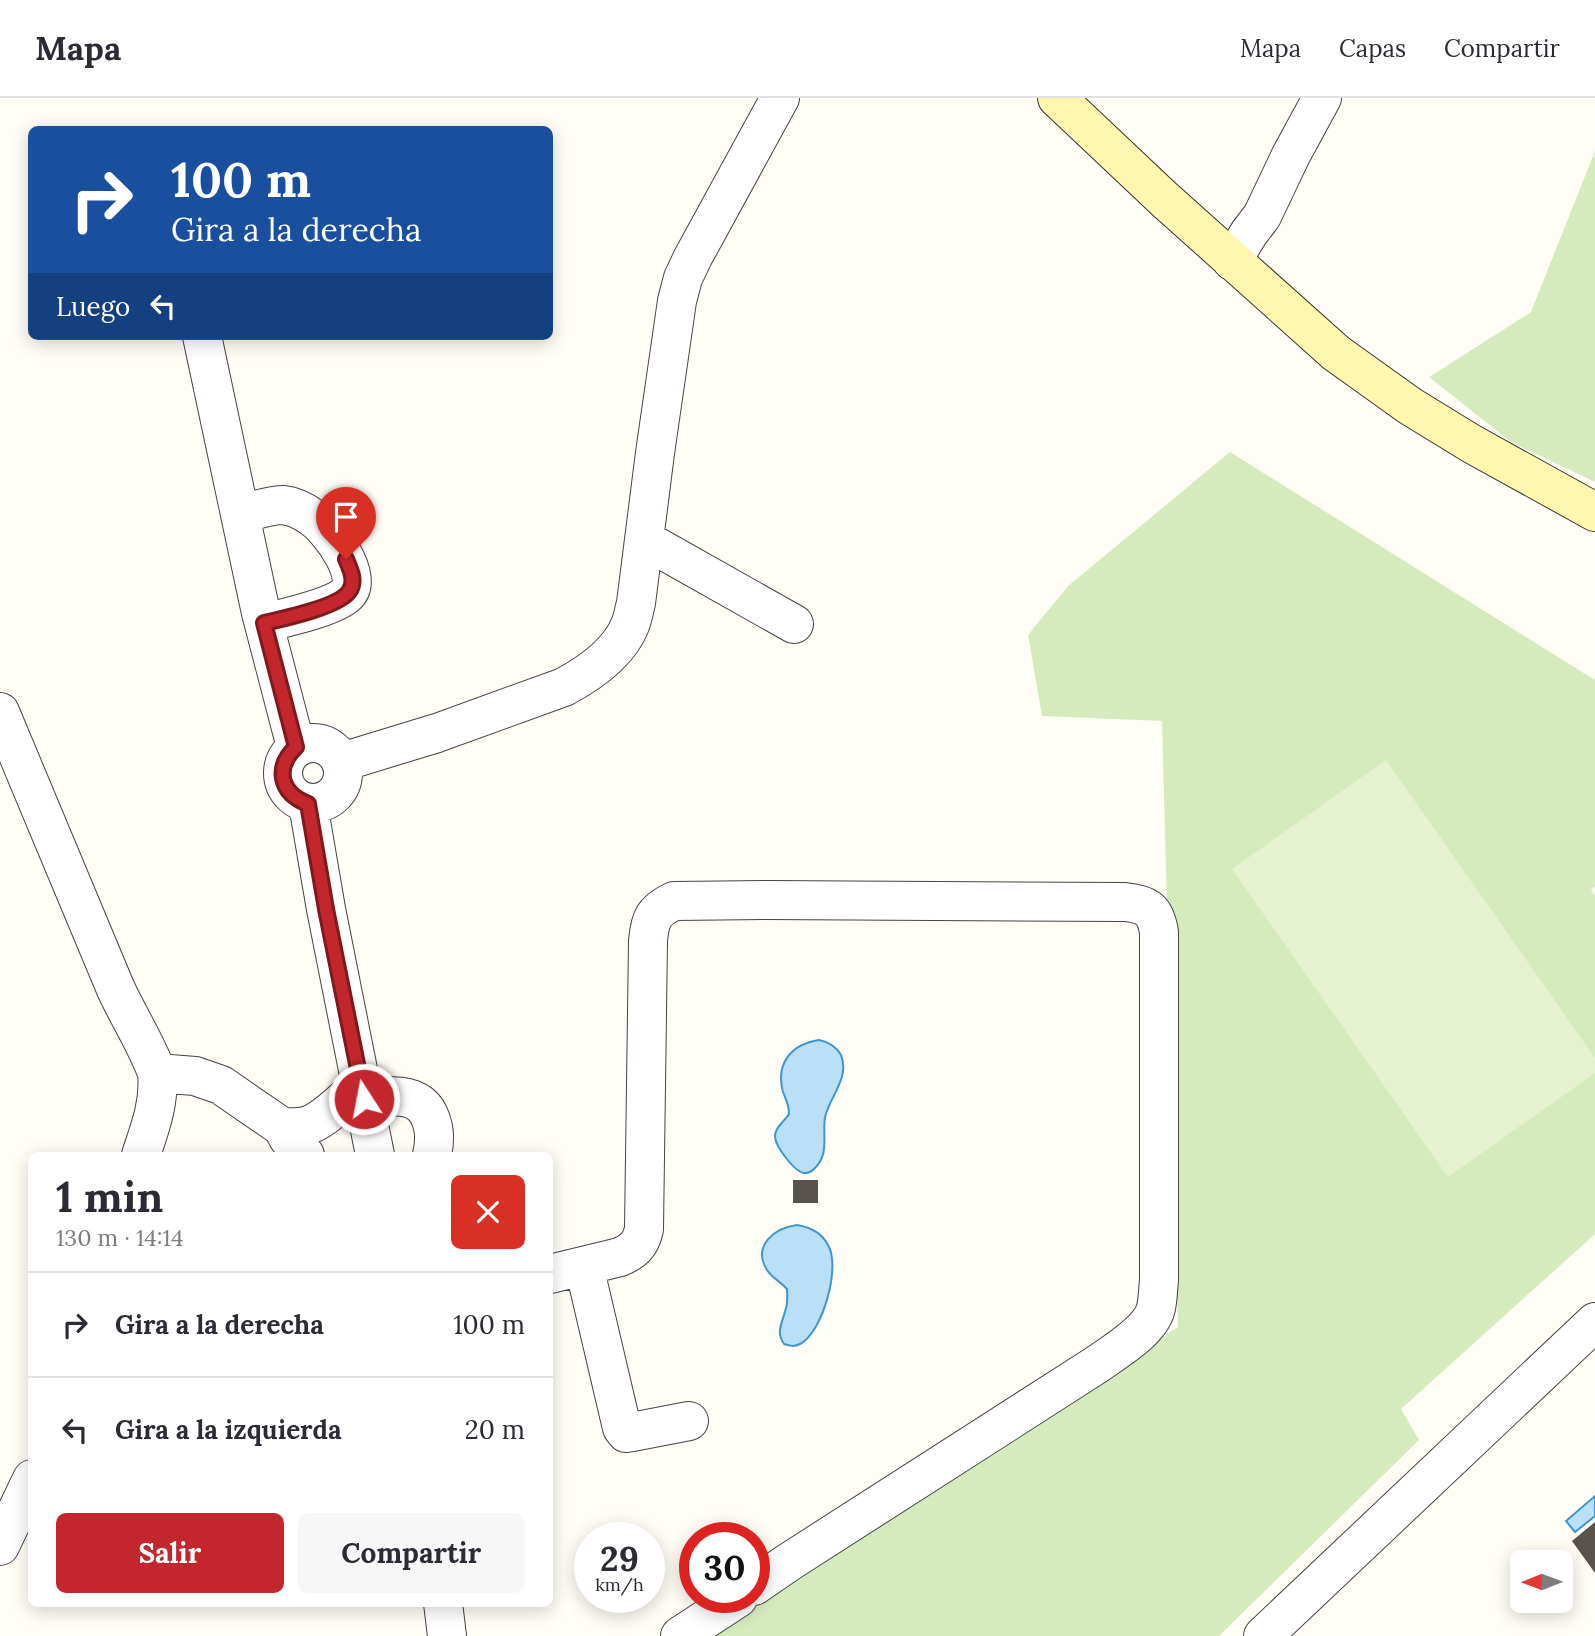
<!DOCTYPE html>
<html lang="es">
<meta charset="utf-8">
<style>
:root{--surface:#fff;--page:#f7f7f7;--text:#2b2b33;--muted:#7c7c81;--line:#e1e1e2;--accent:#c4262e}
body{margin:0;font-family:Lora,serif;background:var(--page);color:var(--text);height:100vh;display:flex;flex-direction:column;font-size:26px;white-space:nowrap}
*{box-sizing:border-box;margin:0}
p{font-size:23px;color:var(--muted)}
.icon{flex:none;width:38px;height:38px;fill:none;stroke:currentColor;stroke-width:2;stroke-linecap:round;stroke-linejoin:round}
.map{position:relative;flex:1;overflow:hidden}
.details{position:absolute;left:28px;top:1054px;width:525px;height:455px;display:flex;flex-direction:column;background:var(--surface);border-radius:10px;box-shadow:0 4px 18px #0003}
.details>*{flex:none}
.banner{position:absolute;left:28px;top:28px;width:525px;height:214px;border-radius:10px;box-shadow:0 4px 18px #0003;background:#1a4fa0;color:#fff;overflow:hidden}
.needle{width:46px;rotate:269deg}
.buttons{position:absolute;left:1510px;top:1452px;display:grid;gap:14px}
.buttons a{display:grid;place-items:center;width:63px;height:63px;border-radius:10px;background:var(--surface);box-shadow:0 4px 18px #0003;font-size:35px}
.speed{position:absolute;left:574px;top:1424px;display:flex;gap:14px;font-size:35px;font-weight:700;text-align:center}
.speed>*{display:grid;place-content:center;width:91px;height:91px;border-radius:50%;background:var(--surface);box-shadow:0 4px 18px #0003;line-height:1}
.speed small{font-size:18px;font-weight:400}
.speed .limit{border:10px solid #d22;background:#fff;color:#111}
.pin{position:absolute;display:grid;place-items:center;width:60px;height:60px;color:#fff;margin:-72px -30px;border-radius:50% 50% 50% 0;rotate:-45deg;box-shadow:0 0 7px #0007}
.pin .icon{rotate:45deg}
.me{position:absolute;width:77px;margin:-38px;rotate:349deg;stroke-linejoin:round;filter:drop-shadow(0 0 5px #0008)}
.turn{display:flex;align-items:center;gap:24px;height:147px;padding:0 28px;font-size:32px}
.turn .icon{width:91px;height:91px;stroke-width:2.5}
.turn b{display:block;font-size:49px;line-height:60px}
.then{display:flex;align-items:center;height:66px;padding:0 28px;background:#0003;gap:14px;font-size:26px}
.round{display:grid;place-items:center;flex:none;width:74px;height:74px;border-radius:10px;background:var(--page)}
.overview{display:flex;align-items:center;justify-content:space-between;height:119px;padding:0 28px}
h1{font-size:42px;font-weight:800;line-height:52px}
.button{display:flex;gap:14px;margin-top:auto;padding:14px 28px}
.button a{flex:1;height:80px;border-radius:10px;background:var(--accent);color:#fff;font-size:28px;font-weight:800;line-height:80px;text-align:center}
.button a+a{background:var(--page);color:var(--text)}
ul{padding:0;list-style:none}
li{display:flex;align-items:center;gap:21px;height:105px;padding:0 28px;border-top:2px solid var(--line)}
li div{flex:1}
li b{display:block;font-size:26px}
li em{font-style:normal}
header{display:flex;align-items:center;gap:42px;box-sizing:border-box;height:98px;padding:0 35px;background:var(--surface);border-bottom:2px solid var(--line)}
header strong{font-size:33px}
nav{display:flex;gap:38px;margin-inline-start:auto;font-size:24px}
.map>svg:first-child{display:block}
</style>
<header>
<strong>Mapa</strong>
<nav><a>Mapa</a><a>Capas</a><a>Compartir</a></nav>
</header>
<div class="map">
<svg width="1595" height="1538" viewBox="0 0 1595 1538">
<rect width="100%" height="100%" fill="#fffdf5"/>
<path fill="#d5ebbd" d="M1595,53V384L1511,344L1429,279L1531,214Z
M1230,354L1595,582V788L1591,792L1595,797V1136L1401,1311L1419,1342L1219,1538H709L1178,1229L1162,623L1042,618L1028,537L1068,488Z"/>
<path fill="#e6f2cf" d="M1386,662L1595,960V975L1448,1079L1232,771Z"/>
<path fill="#b9e0f7" stroke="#3f96cf" stroke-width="2" d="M819,942C829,944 836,948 841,957C850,980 830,998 825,1019C822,1037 830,1057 814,1071C812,1073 809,1075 805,1075C795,1075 775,1048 775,1038C775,1029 785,1023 789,1016C789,1006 786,1002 783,994C775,965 792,946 819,942Z
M797,1127C809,1129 822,1135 828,1147C841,1168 823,1234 800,1246C794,1249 790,1248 784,1246C775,1233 783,1224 786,1210C788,1204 787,1197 787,1191C781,1184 772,1180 767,1172C752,1148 774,1130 797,1127Z
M1595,1398V1418L1575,1434L1566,1423Z"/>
<path fill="#5a524d" d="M793,1082H818V1105H793Z
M1595,1424V1475L1572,1443Z"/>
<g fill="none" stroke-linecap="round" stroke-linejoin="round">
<g stroke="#444" stroke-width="40">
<path id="street" d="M1232,163L1249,135L1262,118L1291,57L1322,0
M202,238L261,515L296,649
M241,416C254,413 269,407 283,407C293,408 305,414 313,420C329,431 366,480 346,497C331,510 284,520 264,525
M645,442L794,526
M0,614L115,889C128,918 146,945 157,975L195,978L221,987L282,1029L288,1040L305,1057
M283 675a30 30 0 1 1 60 0a30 30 0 1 1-60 0Z
M342,664L437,635L564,589C590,575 619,555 630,527C633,520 634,512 636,505L655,355L677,203L683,180L693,159L780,0
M308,706L326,811L375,1057
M364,1001C394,997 425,992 433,1029C435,1038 434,1048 432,1057
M282,1029C290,1029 298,1030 305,1028C324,1024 345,999 361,987
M141,1057C150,1030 160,1004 157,975
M584,1168L622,1330L626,1335L632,1334L689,1323
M550,1176L620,1159C634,1153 641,1146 644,1131L648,843C650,821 653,813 674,803L767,802L1125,804C1148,807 1155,811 1159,834V1182C1158,1191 1158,1201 1156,1210C1151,1233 1114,1254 1096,1267L789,1464L754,1488
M0,1448L32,1381
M443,1505L447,1538
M680,1538L738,1500
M1263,1538L1595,1224"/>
</g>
<g stroke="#333" stroke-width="40">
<path id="secondary" d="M1057,0L1164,101L1336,255L1410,308L1472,346L1595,414"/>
</g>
<use href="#street" stroke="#fff" stroke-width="38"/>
<use href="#secondary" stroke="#fff6b0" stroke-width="38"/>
</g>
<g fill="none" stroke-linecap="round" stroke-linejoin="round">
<g stroke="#7f191e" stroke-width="18">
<path id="route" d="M346,461C350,471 356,482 350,492C342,508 282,521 264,525L296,649C274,670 280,695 308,706L326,811L364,1001"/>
</g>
<use href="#route" stroke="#c4262e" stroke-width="12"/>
</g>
</svg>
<div class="buttons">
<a><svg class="needle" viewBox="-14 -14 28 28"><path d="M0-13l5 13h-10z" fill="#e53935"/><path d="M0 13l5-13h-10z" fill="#7c7c81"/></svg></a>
</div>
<div class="speed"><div>29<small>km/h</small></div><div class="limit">30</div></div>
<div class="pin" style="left:346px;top:461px;background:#d93025"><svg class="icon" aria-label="arrive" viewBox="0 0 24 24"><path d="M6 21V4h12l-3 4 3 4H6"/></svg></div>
<svg class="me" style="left:364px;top:1001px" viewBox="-20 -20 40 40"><circle r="17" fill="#c4262e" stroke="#fff" stroke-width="3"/><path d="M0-11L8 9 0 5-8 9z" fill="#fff"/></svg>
<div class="banner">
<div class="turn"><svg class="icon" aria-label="right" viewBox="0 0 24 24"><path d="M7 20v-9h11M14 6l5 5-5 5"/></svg><div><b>100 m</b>Gira a la derecha</div></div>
<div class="then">Luego<svg class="icon" aria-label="left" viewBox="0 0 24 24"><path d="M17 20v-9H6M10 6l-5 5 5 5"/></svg></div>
</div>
<section class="details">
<div class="overview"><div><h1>1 min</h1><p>130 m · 14:14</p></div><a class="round" style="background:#d93025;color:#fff"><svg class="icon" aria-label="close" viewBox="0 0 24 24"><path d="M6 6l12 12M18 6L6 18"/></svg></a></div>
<ul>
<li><svg class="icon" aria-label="right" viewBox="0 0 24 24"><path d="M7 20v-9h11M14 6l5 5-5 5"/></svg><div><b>Gira a la derecha</b></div><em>100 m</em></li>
<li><svg class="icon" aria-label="left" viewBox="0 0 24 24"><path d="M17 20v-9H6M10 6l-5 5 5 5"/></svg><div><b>Gira a la izquierda</b></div><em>20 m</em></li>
</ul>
<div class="button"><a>Salir</a><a>Compartir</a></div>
</section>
</div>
